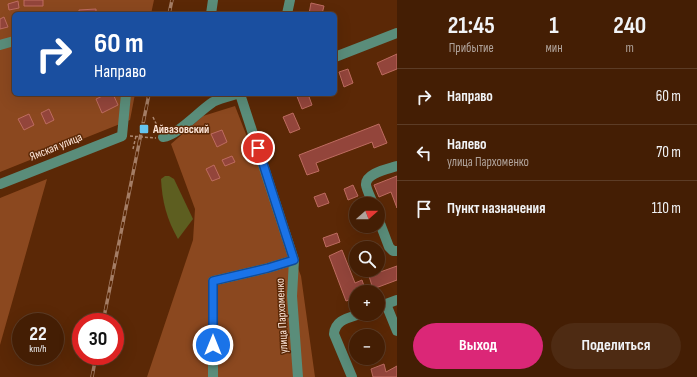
<!DOCTYPE html>
<html lang="ru">
<meta charset="utf-8">
<style>
:root{--surface:#441e04;--page:#4e2b13;--text:#f1f3f6;--muted:#afa29a;--line:#5c3c26;--accent:#db2777}
body{margin:0;font-family:"Sofia Sans Condensed",sans-serif;background:var(--page);color:var(--text);height:100vh;display:flex;flex-direction:column;font-size:15px;white-space:nowrap}
*{box-sizing:border-box;margin:0}
p{font-size:13px;color:var(--muted)}
.icon{flex:none;width:22px;height:22px;fill:none;stroke:currentColor;stroke-width:2;stroke-linecap:round;stroke-linejoin:round}
.map{position:relative;flex:1;overflow:hidden}
.side{display:flex;flex-direction:column;background:var(--surface);width:300px}
.side>*{flex:none}
.top-card{position:absolute;left:12px;top:12px;width:325px;height:84px;border-radius:6px;box-shadow:0 4px 16px #0002,0 0 0 1px var(--line);background:#1a4fa0;color:#fff;overflow:hidden}
.needle{width:26px;rotate:69deg}
.fabs{position:absolute;left:349px;top:197px;display:grid;gap:8px}
.fabs a{display:grid;place-items:center;width:36px;height:36px;border-radius:50%;background:var(--surface);box-shadow:0 4px 16px #0002,0 0 0 1px var(--line);font-size:20px}
.speed{position:absolute;left:12px;top:313px;display:flex;gap:8px;font-size:20px;font-weight:700;text-align:center}
.speed>*{display:grid;place-content:center;width:52px;height:52px;border-radius:50%;background:var(--surface);box-shadow:0 4px 16px #0002,0 0 0 1px var(--line);line-height:1}
.speed small{font-size:10px;font-weight:400}
.speed .limit{border:6px solid #d22;background:#fff;color:#111}
.pin{position:absolute;display:grid;place-items:center;width:34px;height:34px;color:#fff;margin:-17px;border:2px solid #fff;border-radius:50%;box-shadow:0 1px 4px #0007}
.me{position:absolute;width:44px;margin:-22px;rotate:0deg;stroke-linejoin:round;filter:drop-shadow(0 0 3px #0008)}
.turn{display:flex;align-items:center;gap:14px;height:84px;padding:0 16px;font-size:18px}
.turn .icon{width:52px;height:52px;stroke-width:2.5}
.turn b{display:block;font-size:28px;line-height:34px}
.eta{display:flex;justify-content:space-evenly;align-items:center;height:68px;text-align:center}
.eta b{font-size:24px;font-weight:700;line-height:28px}
.primary-button{display:flex;gap:8px;margin-top:auto;padding:8px 16px}
.primary-button a{flex:1;height:46px;border-radius:24px;background:var(--accent);color:#fff;font-size:16px;font-weight:700;line-height:46px;text-align:center}
.primary-button a+a{background:var(--page);color:var(--text)}
ul{padding:0;list-style:none}
li{display:flex;align-items:center;gap:12px;height:56px;padding:0 16px;border-top:1px solid var(--line)}
li div{flex:1}
li b{display:block;font-size:15px}
li em{font-style:normal}
main{display:flex;flex:1;min-height:0}
.map>svg:first-child{display:block}
</style>
<main>
<div class="map">
<svg width="397" height="377" viewBox="0 0 397 377">
<rect width="100%" height="100%" fill="#5b2806"/>
<path fill="#8b481f" d="M0,0H154L151,14H14V94H135L130,120L0,172Z
M235,106L301,276L315,377H147L193,240L195,209L171,144L203,116Z
M47,179L0,345V198Z"/>
<path fill="#5d5e20" d="M165,176H169L174,179L193,219L178,239C167,220 162,201 161,179Z"/>
<path fill="#93453b" stroke="#be6c60" d="M24,0H43V6H24Z
M18,1L19,8L9,10L8,4Z
M311,3L324,6L322,14H309Z
M96,9V14H79V10Z
M4,17L8,27L0,29V19Z
M397,54V69L382,75L377,63Z
M348,69L353,83L344,87L339,72Z
M107,94H113L118,105L102,113L96,99Z
M296,94H308L312,105L302,109Z
M49,109L54,120L46,124L41,113Z
M293,113L300,129L290,133L283,117Z
M29,114L34,125L24,130L18,119Z
M379,124L387,143L374,148L372,142L316,163L319,171L307,175L299,155Z
M222,130L227,142L217,147L211,134Z
M232,156L235,162L225,166L222,160Z
M214,165L220,178L212,181L206,169Z
M397,176V208L391,192L379,197L374,185Z
M353,185L358,196L348,200L344,189Z
M325,193L329,203L318,207L314,197Z
M337,233L340,242L326,247L323,238Z
M342,250L355,283L362,280L366,292H356V297L346,301L329,256Z
M397,266V280L373,289L369,276Z
M384,364L386,372L397,366V377H373L371,369Z"/>
<g fill="none" stroke-linecap="round" stroke-linejoin="round">
<path stroke="#ad8871" stroke-width="1.5" stroke-dasharray="3 2" stroke-linecap="butt" d="M153,117L159,130
M130,136L156,138
M133,149L136,136"/>
<path stroke="#5a8d7a" stroke-width="10" d="M211,14L213,0
M287,14L290,0
M0,45L14,41
M335,57L397,33
M240,94L294,260L292,296L298,377
M163,137C178,135 199,111 213,102C220,98 230,96 237,94
M0,184L122,136L126,94
M373,204C371,198 367,191 366,185C365,173 388,169 397,166
M378,218L389,247L393,251H397
M386,304L397,331
M378,307L397,300
M213,377V281L268,268L294,260
M352,377L334,334C335,320 348,318 360,314"/>
<g stroke="#a47d65" stroke-width="3.5">
<path id="rail" d="M169,14L172,0
M103,322L149,94
M92,377L96,356"/>
</g>
<use href="#rail" stroke="#5b2806" stroke-width="2" stroke-dasharray="6" stroke-linecap="butt"/>
</g>
<g fill="none" stroke-linecap="round" stroke-linejoin="round">
<g stroke="#114b97" stroke-width="10">
<path id="route" d="M213,345V281L268,268L294,260L258,148"/>
</g>
<use href="#route" stroke="#1a73e8" stroke-width="7"/>
</g>
<rect fill="#66c4ef" stroke="#5b2806" stroke-width="1.5" x="139" y="124" width="10" height="10" rx="2"/>
<g text-anchor="middle" dominant-baseline="central" stroke-width="3" stroke-linejoin="round" paint-order="stroke">
<g font-size="12" font-weight="bold" fill="#fde5d8" stroke="#5b2806" text-anchor="start">
<text x="153" y="129">Айвазовский</text>
</g>
<g font-size="12" fill="#fde5d8" stroke="#5b2806">
<text transform="translate(56 147) rotate(-22)">Ямская улица</text>
<text transform="translate(282 316) rotate(-93)">улица Пархоменко</text>
</g>
</g>
</svg>
<div class="fabs">
<a><svg class="needle" viewBox="-14 -14 28 28"><path d="M0-13l5 13h-10z" fill="#e53935"/><path d="M0 13l5-13h-10z" fill="#afa29a"/></svg></a>
<a><svg class="icon" aria-label="search" viewBox="0 0 24 24"><circle cx="10" cy="10" r="6"/><path d="M15 15l6 6"/></svg></a>
<a>+</a>
<a>−</a>
</div>
<div class="speed"><div>22<small>km/h</small></div><div class="limit">30</div></div>
<div class="pin" style="left:258px;top:148px;background:#d93025"><svg class="icon" aria-label="arrive" viewBox="0 0 24 24"><path d="M6 21V4h12l-3 4 3 4H6"/></svg></div>
<svg class="me" style="left:213px;top:345px" viewBox="-20 -20 40 40"><circle r="17" fill="#1a73e8" stroke="#fff" stroke-width="3"/><path d="M0-11L8 9 0 5-8 9z" fill="#fff"/></svg>
<div class="top-card">
<div class="turn"><svg class="icon" aria-label="right" viewBox="0 0 24 24"><path d="M7 20v-9h11M14 6l5 5-5 5"/></svg><div><b>60 m</b>Направо</div></div>
</div>
</div>
<section class="side">
<div class="eta">
<div><b>21:45</b><p>Прибытие</p></div>
<div><b>1</b><p>мин</p></div>
<div><b>240</b><p>m</p></div>
</div>
<ul>
<li><svg class="icon" aria-label="right" viewBox="0 0 24 24"><path d="M7 20v-9h11M14 6l5 5-5 5"/></svg><div><b>Направо</b></div><em>60 m</em></li>
<li><svg class="icon" aria-label="left" viewBox="0 0 24 24"><path d="M17 20v-9H6M10 6l-5 5 5 5"/></svg><div><b>Налево</b><p>улица Пархоменко</p></div><em>70 m</em></li>
<li><svg class="icon" aria-label="arrive" viewBox="0 0 24 24"><path d="M6 21V4h12l-3 4 3 4H6"/></svg><div><b>Пункт назначения</b></div><em>110 m</em></li>
</ul>
<div class="primary-button"><a>Выход</a><a>Поделиться</a></div>
</section>
</main>
